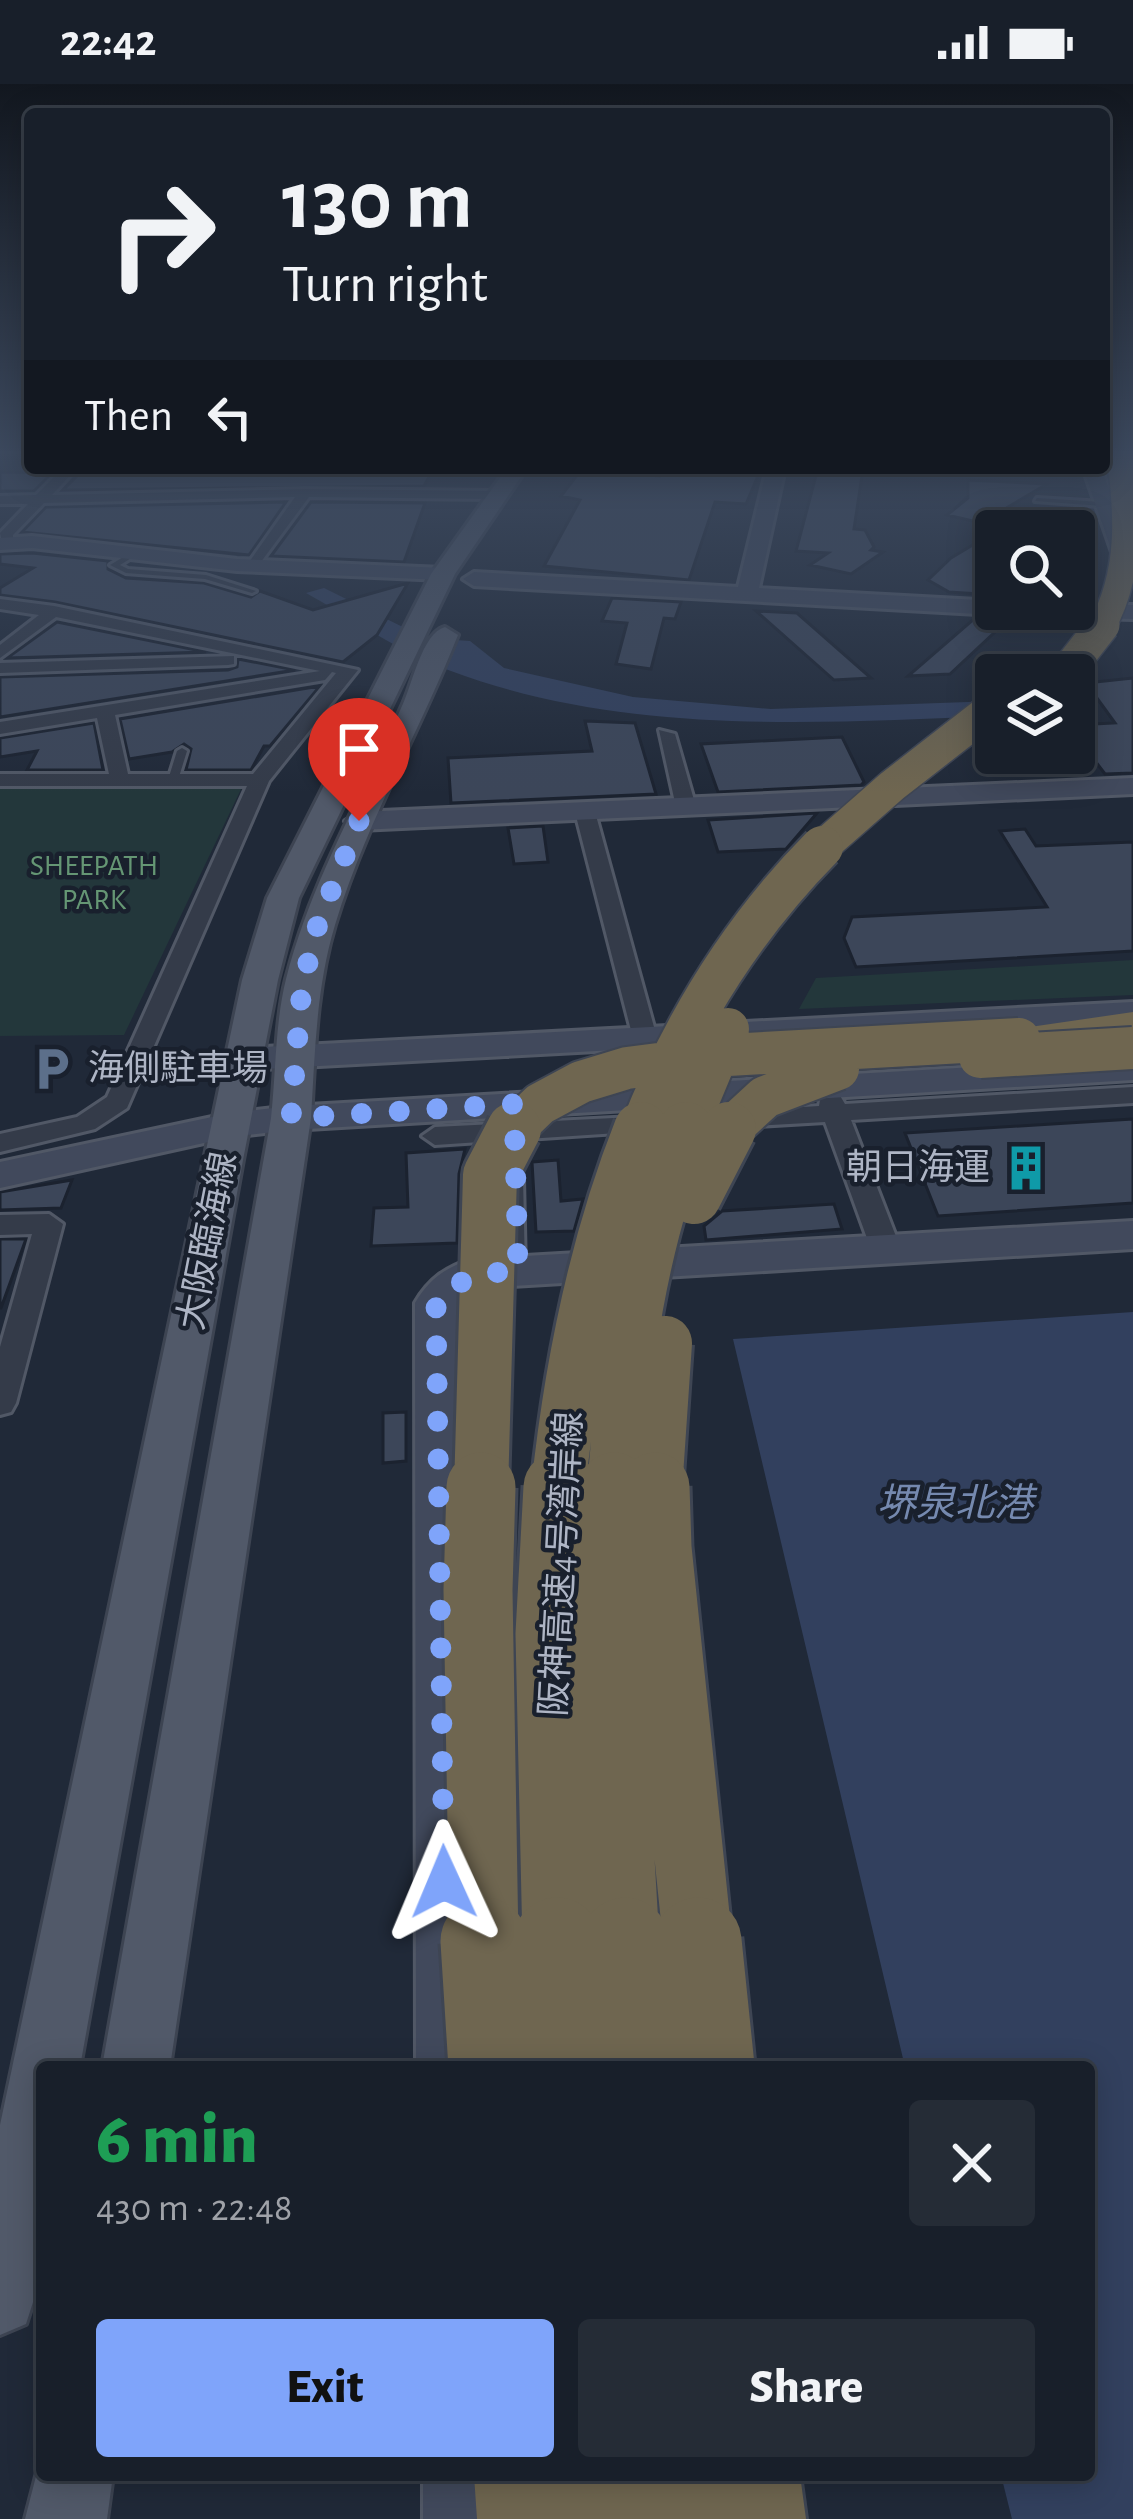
<!DOCTYPE html>
<meta charset="utf-8">
<style>
:root{--surface:#181f2a;--page:#252c36;--text:#f1f3f6;--muted:#9fa2a8;--line:#363d47;--accent:#7fa4fa}
body{margin:0;font-family:"Alegreya Sans","Noto Sans JP",sans-serif;background:var(--page);color:var(--text);height:100vh;display:flex;flex-direction:column;font-size:45px;white-space:nowrap}
*{box-sizing:border-box;margin:0}
p{font-size:39px;color:var(--muted)}
.icon{flex:none;width:66px;height:66px;fill:none;stroke:currentColor;stroke-width:2;stroke-linecap:round;stroke-linejoin:round}
.map{position:relative;flex:1;overflow:hidden}
.panel{position:absolute;left:36px;top:1977px;width:1059px;height:420px;display:flex;flex-direction:column;background:var(--surface);border-radius:12px;box-shadow:0 6px 30px #0003,0 0 0 3px var(--line)}
.panel>*{flex:none}
.guide{position:absolute;left:24px;top:24px;width:1086px;height:366px;border-radius:12px;box-shadow:0 6px 30px #0003,0 0 0 3px var(--line);background:#181f2a;color:var(--text);overflow:hidden}
.buttons{position:absolute;left:975px;top:426px;display:grid;gap:24px}
.buttons a{display:grid;place-items:center;width:120px;height:120px;border-radius:12px;background:var(--surface);box-shadow:0 6px 30px #0003,0 0 0 3px var(--line);font-size:60px}
.pin{position:absolute;display:grid;place-items:center;width:102px;height:102px;color:#fff;margin:-123px -51px;border-radius:50% 50% 50% 0;rotate:-45deg;box-shadow:0 0 12px #0007}
.pin .icon{rotate:45deg}
.me{position:absolute;width:132px;margin:-66px;rotate:359deg;stroke-linejoin:round;filter:drop-shadow(0 0 9px #0008)}
.turn{display:flex;align-items:center;gap:42px;height:252px;padding:0 60px;font-size:54px}
.turn .icon{width:156px;height:156px;stroke-width:2.5}
.turn b{display:block;font-size:84px;line-height:102px}
.then{display:flex;align-items:center;height:114px;padding:0 60px;background:#0003;gap:24px;font-size:45px}
.round{display:grid;place-items:center;flex:none;width:126px;height:126px;border-radius:12px;background:var(--page)}
.overview{display:flex;align-items:center;justify-content:space-between;height:204px;padding:0 60px}
h1{font-size:72px;font-weight:800;line-height:90px;color:#1e9e55}
.primary-button{display:flex;gap:24px;margin-top:auto;padding:24px 60px}
.primary-button a{flex:1;height:138px;border-radius:12px;background:var(--accent);color:#111;font-size:48px;font-weight:800;line-height:138px;text-align:center}
.primary-button a+a{background:var(--page);color:var(--text)}
.status{display:flex;justify-content:space-between;align-items:center;height:84px;padding:0 60px;background:var(--surface);direction:ltr}
.status svg{height:33px;fill:currentColor}
.map>svg:first-child{display:block}
</style>
<div class="status"><b>22:42</b><svg viewBox="0 0 49 12"><path d="M0 12V9h3v3zM5 12V6h3v6zM10 12V3h3v9zM15 12V0h3v12zM26 1h20v11H26zM47 4h2v5h-2z"/></svg></div>
<div class="map">
<svg width="1133" height="2435" viewBox="0 0 1133 2435">
<rect width="100%" height="100%" fill="#202938"/>
<path fill="#23373b" d="M243,701L124,951L0,952V705Z
M1133,876V911L799,925L816,894Z"/>
<path fill="#32405e" d="M324,504L425,554L470,557L504,584L633,613L771,625L996,617V632C815,639 625,652 451,587C401,569 353,535 306,509Z
M1133,1228V2435H1012L1001,2391H1089V1983H905L733,1255Z"/>
<path fill="#3c4659" stroke="#1b222f" stroke-width="3" d="M85,384H409L407,390L430,391L424,402L63,406Z
M669,384L760,387L746,420L715,418L689,496L544,482L580,416L561,412L581,386L660,392Z
M818,384L863,385L854,445L865,446L874,463L871,466L883,468L851,490L810,481L828,469L796,467Z
M0,388L52,389L34,407H0Z
M968,396L1047,400L981,439L947,431L968,414Z
M286,418L249,471L22,448L46,423Z
M311,418L425,419L404,478L271,472Z
M996,447V511L949,508L928,496L951,474Z
M32,469L108,477V485L126,494L204,499L251,513L260,507L313,526L408,499L377,551L343,578L55,518L0,511V504L33,484L0,480V470Z
M612,514L681,518L675,535L664,534L651,585L616,580L627,539L602,537Z
M756,527L797,529L871,594L834,596Z
M975,534L996,535V547L950,590L908,592Z
M57,538L206,568L7,574Z
M238,575L295,586L0,633V593L228,586L237,583Z
M1133,594V689L1105,690L1074,649V641L1115,639L1086,599Z
M320,602L270,662H264L251,686H186L191,665L184,660L172,668L129,675L120,635Z
M585,637L635,639L656,710L451,719L448,674L592,667Z
M94,639L103,686H27L37,667L0,673V654Z
M842,653L864,698L861,701L718,708L701,660Z
M817,729L786,765L718,768L708,736Z
M543,742L548,778L514,780L508,744Z
M1025,745L1036,762L1133,758V867L856,883L844,854L852,833L1047,823L1000,747Z
M1133,1035V1119L938,1132L905,1049Z
M465,1065L459,1090L457,1159L371,1162L374,1124L408,1123L406,1069Z
M558,1076L561,1117L583,1115L574,1147L536,1148L532,1078Z
M72,1096L61,1124L0,1126V1108Z
M834,1120L842,1145L706,1156L704,1142L722,1127Z
M0,1155H26L1,1224H0Z
M406,1328V1377L383,1379V1329Z"/>
<g fill="none" stroke-linecap="round" stroke-linejoin="round">
<g stroke="#515866" stroke-width="6">
<path id="lane" d="M1037,414L1102,418L1106,420L1102,422L1035,417Z
M130,469L133,473L120,481L128,485L206,491L256,507L252,509L205,495L126,489L110,481Z
M182,664L187,667L178,696L170,698L168,696L177,667Z
M516,1089L523,1094L525,1187L518,1192L511,1187L509,1094Z"/>
</g>
<g stroke="#515866" stroke-width="6">
<path id="street" d="M63,384H77L52,411L305,405L496,407L503,411L496,415L309,413L255,486L247,481L295,413L44,419L13,451V462H3L0,449L28,420H0V412L36,411Z
M0,515L54,522L358,586L269,697L127,1024L95,1045L0,1068V1050L77,1033L107,1013L247,702H0V690H109L97,634L0,650V638L320,587L56,533L0,574V561L39,531L0,525ZM332,588L336,589L253,690H128L115,631L325,596Z
M234,572V580L228,581L0,589V579Z
M659,646L675,650L696,723L693,727L676,723Z
M578,724L595,728L657,954L654,959H636L633,954L575,728Z
M1133,1003V1019L851,1036L902,1168L887,1178L872,1168L825,1038L738,1043L725,1035L738,1027L819,1022L821,1010H839L845,1020Z
M654,1032L667,1040L663,1046L435,1061L422,1052L435,1043Z
M49,1130L63,1140L16,1319L11,1328L0,1331V1263L32,1150L0,1151V1131Z"/>
</g>
<g stroke="#515866" stroke-width="6">
<path id="secondary" d="M767,384H785L759,504L996,517V525H1007L996,531L474,502L463,495L474,488L738,503Z
M1083,384H1101L1133,468V500L1121,494Z
M32,452L237,475L443,484L454,490L443,496L237,487L32,464L0,466V454Z
M1074,520L1133,521V535L1022,532L1011,525H1074Z
M1133,694V710L359,746L345,737L359,728Z
M1133,918V938L245,986L233,983L227,975L233,967L245,964Z
M1133,974V996L291,1046L231,1053L0,1104V1078L231,1029L291,1022Z
M1133,1137V1165L479,1204L457,1223L480,1983H416L415,1219C429,1195 446,1183 472,1175Z
M423,2391H497L499,2435H423Z"/>
</g>
<g stroke="#3d4452" stroke-width="6">
<path id="primary" d="M507,384H527L455,490L299,814L278,896L243,1076L80,1983H42V2190L26,2240L0,2251V2041L242,896L267,814L431,490Z
M445,543L458,551C419,649 365,741 335,841C316,904 315,969 311,1034L170,1983H102L271,1034C276,989 275,939 286,895C311,797 361,714 402,622C412,602 422,549 445,543Z
M42,2369V2391H113L107,2435H25Z"/>
</g>
<g stroke="#3e4553" stroke-width="6">
<path id="highway" d="M1133,928V954L1039,966L1023,962L1017,953L1023,944Z
M474,2391H800L806,2435H477Z"/>
</g>
<use href="#lane" fill="#343b49" fill-rule="evenodd"/>
<use href="#street" fill="#343b49" fill-rule="evenodd"/>
<use href="#secondary" fill="#41495c" fill-rule="evenodd"/>
<use href="#primary" fill="#515969" fill-rule="evenodd"/>
<use href="#highway" fill="#6f6650" fill-rule="evenodd"/>
<g stroke="#3e4553" stroke-width="30" stroke-linecap="butt">
<path id="highway-bridge-far5" d="M1101,544C1132,489 1128,429 1120,368"/>
</g>
<g stroke="#3e4553" stroke-width="36" stroke-linecap="butt">
<path id="highway-bridge-far4" d="M1064,591L1103,541
M819,766L892,702L996,621"/>
</g>
<g stroke="#3e4553" stroke-width="46" stroke-linecap="butt">
<path id="highway-bridge-far3" d="M980,973L1133,964
M511,1048L540,1020L581,998L627,984L728,971L1019,955
M640,1048C682,941 741,845 822,763
M685,1048L728,945
M727,1048L765,1013L838,985"/>
</g>
<g stroke="#3e4553" stroke-width="60" stroke-linecap="butt">
<path id="highway-bridge-far2" d="M694,1113L729,1045
M481,1406L490,1091L514,1045
M558,1406C571,1282 595,1161 641,1045
M614,1406C623,1285 640,1158 686,1045
M655,1406L665,1259"/>
</g>
<g stroke="#3e4553" stroke-width="75" stroke-linecap="butt">
<path id="highway-bridge-far1" d="M481,1403L478,1506L484,1860
M614,1403L609,1588L625,1860
M655,1403L657,1464L698,1860
M557,1860L550,1550L558,1403"/>
</g>
<g stroke="#3e4553" stroke-width="93" stroke-linecap="butt">
<path id="highway-bridge" d="M484,1857L492,1983
M557,1857L565,1983
M625,1857L637,1983
M698,1857L711,1983"/>
</g>
<use href="#highway-bridge-far5" stroke="#6f6650" stroke-width="27"/>
<use href="#highway-bridge-far4" stroke="#6f6650" stroke-width="33"/>
<use href="#highway-bridge-far3" stroke="#6f6650" stroke-width="42"/>
<use href="#highway-bridge-far2" stroke="#6f6650" stroke-width="54"/>
<use href="#highway-bridge-far1" stroke="#6f6650" stroke-width="69"/>
<use href="#highway-bridge" stroke="#6f6650" stroke-width="87"/>
</g>
<linearGradient id="sky" x2="0" y2="1"><stop stop-color="#12171f"/><stop offset="0.52" stop-color="#3c495e"/><stop offset="1" stop-color="#3c495e" stop-opacity="0"/></linearGradient>
<rect width="1133" height="709" fill="url(#sky)"/>
<g fill="none" stroke-linecap="round" stroke-linejoin="round">
<path stroke="#7fa4fa" stroke-width="21" stroke-dasharray="0 37.8" d="M359,737L318,840L302,902L291,1034L514,1020L518,1187C481,1189 462,1191 436,1219L444,1798"/>
</g>
<defs>
<g id="parking-bare" transform="scale(3.6)"><path d="M-3.5-5.5H1a3.5 3.5 0 0 1 0 7H-1V5.5H-3.5ZM-1-3.4V-.6H.8a1.4 1.4 0 0 0 0-2.8Z" fill="#5c6f8a" stroke="#19202d" stroke-width="2.5" paint-order="stroke"/></g>
<g id="building-bare" transform="scale(3.6)"><path d="M-4-6H4V6H1V3H-1V6H-4ZM-2.5-4.3h1.7v1.8h-1.7ZM.8-4.3h1.7v1.8H.8ZM-2.5-1h1.7V.8h-1.7ZM.8-1h1.7V.8H.8Z" fill="#0f9aa8" stroke="#19202d" stroke-width="2.5" paint-order="stroke"/></g>
</defs>
<g fill-rule="evenodd">
<use href="#parking-bare" x="52" y="985"/>
<use href="#building-bare" x="1026" y="1084"/>
</g>
<g text-anchor="middle" dominant-baseline="central" stroke-width="9" stroke-linejoin="round" paint-order="stroke">
<g font-size="30" fill="#659674" stroke="#19202d">
<text x="94" y="782">SHEEPATH<tspan x="94" dy="34">PARK</tspan></text>
</g>
<g font-size="36" fill="#aeb5c5" stroke="#19202d" text-anchor="start">
<text x="88" y="985">海側駐車場</text>
<text x="990" y="1084" text-anchor="end">朝日海運</text>
</g>
<g font-size="36" fill="#aeb5c5" stroke="#19202d">
<text transform="translate(208 1157) rotate(-79)">大阪臨海線</text>
<text transform="translate(562 1480) rotate(-87)">阪神高速4号湾岸線</text>
</g>
<g font-size="39" font-style="italic" fill="#7589af" stroke="#19202d">
<text x="955" y="1420">堺泉北港</text>
</g>
</g>
</svg>
<div class="buttons">
<a><svg class="icon" aria-label="search" viewBox="0 0 24 24"><circle cx="10" cy="10" r="6"/><path d="M15 15l6 6"/></svg></a>
<a><svg class="icon" aria-label="layers" viewBox="0 0 24 24"><path d="M12 4l9 5-9 5-9-5zM3 14l9 5 9-5"/></svg></a>
</div>
<div class="pin" style="left:359px;top:737px;background:#d93025"><svg class="icon" aria-label="arrive" viewBox="0 0 24 24"><path d="M6 21V4h12l-3 4 3 4H6"/></svg></div>
<svg class="me" style="left:444px;top:1798px" viewBox="-20 -20 40 40"><path d="M0-17L14 15 0 8-14 15z" fill="#7fa4fa" stroke="#fff" stroke-width="4"/></svg>
<div class="guide">
<div class="turn"><svg class="icon" aria-label="right" viewBox="0 0 24 24"><path d="M7 20v-9h11M14 6l5 5-5 5"/></svg><div><b>130 m</b>Turn right</div></div>
<div class="then">Then<svg class="icon" aria-label="left" viewBox="0 0 24 24"><path d="M17 20v-9H6M10 6l-5 5 5 5"/></svg></div>
</div>
<section class="panel">
<div class="overview"><div><h1>6 min</h1><p>430 m · 22:48</p></div><a class="round"><svg class="icon" aria-label="close" viewBox="0 0 24 24"><path d="M6 6l12 12M18 6L6 18"/></svg></a></div>
<div class="primary-button"><a>Exit</a><a>Share</a></div>
</section>
</div>
